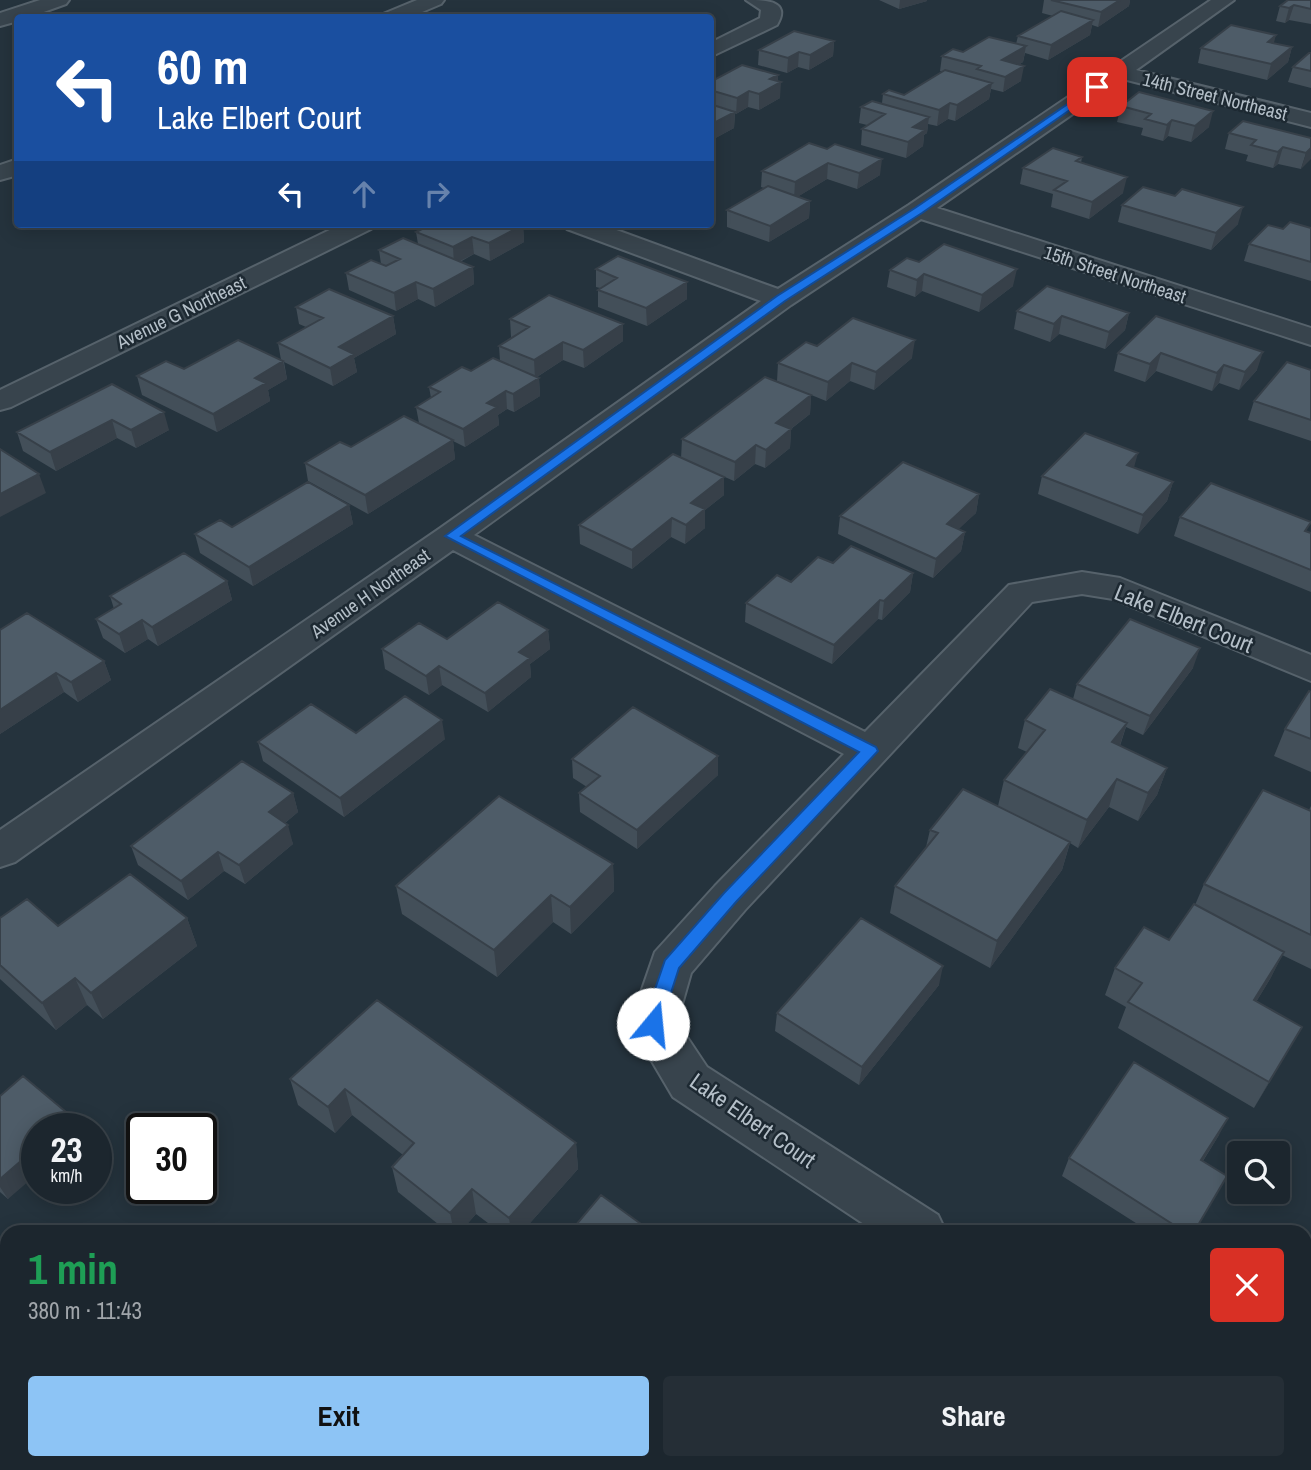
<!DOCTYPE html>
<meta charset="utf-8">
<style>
:root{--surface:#1c262e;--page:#252e36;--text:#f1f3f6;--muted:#a0a5aa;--line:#3a434a;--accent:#8dc4f5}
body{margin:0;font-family:"Archivo Narrow",sans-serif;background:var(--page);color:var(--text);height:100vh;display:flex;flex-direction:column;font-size:26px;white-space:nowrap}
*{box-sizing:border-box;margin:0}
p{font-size:23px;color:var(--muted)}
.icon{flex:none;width:38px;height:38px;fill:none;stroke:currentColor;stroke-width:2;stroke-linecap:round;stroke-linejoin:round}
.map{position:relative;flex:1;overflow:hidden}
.side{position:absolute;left:0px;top:1225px;width:1312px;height:245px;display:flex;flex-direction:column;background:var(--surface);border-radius:21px 21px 0 0;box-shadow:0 4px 18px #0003,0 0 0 2px var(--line)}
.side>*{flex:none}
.top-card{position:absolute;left:14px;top:14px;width:700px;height:214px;border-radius:7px;box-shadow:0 4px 18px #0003,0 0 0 2px var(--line);background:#1a4fa0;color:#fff;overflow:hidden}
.tools{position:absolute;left:1227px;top:1141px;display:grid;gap:14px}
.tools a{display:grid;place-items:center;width:63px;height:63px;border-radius:7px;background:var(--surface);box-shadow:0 4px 18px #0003,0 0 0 2px var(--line);font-size:35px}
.speed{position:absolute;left:21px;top:1113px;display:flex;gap:14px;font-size:35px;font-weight:700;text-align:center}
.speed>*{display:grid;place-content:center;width:91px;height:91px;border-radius:50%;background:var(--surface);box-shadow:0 4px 18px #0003,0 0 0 2px var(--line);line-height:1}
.speed small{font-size:18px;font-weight:400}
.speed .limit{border:4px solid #111;border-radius:10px;background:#fff;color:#111}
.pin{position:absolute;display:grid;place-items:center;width:60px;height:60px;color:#fff;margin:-30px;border-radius:14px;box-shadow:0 4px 10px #0006}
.me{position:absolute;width:77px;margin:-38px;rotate:17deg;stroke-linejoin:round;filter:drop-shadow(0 0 5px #0008)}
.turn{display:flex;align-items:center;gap:24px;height:147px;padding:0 28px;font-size:32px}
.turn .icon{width:91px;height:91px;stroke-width:2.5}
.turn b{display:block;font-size:49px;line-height:60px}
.lanes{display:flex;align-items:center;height:66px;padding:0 28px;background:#0003;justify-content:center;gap:35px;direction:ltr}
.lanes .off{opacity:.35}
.round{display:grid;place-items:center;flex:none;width:74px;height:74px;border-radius:7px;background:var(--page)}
.head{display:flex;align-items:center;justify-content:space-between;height:119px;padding:0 28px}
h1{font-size:42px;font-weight:800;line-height:52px;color:#1e9e55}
.action{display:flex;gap:14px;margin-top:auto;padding:14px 28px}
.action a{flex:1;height:80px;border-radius:7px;background:var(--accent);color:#111;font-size:28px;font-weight:800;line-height:80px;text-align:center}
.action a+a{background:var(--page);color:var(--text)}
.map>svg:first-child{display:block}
</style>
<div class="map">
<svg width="1311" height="1470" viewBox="0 0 1311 1470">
<rect width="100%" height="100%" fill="#25333d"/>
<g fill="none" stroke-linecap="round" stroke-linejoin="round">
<g stroke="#56626b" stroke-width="4">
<path id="minor" d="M40,0H69L66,4L27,18H18V21L0,26V13Z
M417,0H444L441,4L408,18H380L383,14Z
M746,0C764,0 792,0 777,25L710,57V43L760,18L761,10Z
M1211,0H1234L1136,70L1311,113V127L1123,79L937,208L1311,328V345L921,219L791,305L474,535L865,732L1009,585L1082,572L1120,578L1311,655V681L1113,599L1082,594L1032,602L745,910L691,973L677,1022L707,1067L938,1215L946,1232H876L673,1097L630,1024L655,952L715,886L844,754L453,550L15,862L0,867V830L439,529L761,301L567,229L563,224H600L778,289L909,205Z
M18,159V175L0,180V165Z
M342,224H375L371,229L11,407L0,410V390Z
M1311,1254V1315L1306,1317V1257Z
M1306,1455L1311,1470H1246L1243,1463H1306Z"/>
</g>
<use href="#minor" fill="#38444d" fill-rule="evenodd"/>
</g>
<path fill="#434f59" d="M879,0H927V1L899,9Z
M1044,0H1130L1129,6L1098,27L1092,25L1090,35L1048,60L1025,53L1023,62L1018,65L1021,81L1003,92L991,89L989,99L955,121L948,119L937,126L928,124L927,133L924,135L923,146L906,158L861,145L862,129L867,125L859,123L861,107L882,103L883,94L904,95L942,72L940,71L942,56L1016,44L1018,36L1053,16L1042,13Z
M1311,0V24L1289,20L1285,23L1276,21L1280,6Z
M834,41L833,56L809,70L798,67L787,73L758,65L759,50Z
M1274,43L1292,47L1288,62L1267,80L1198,63L1201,48Z
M1311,53V88L1288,82L1293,67Z
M778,75V81L780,98L759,110L748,107L736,114L735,113L734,128L710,141V82Z
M1121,106L1209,127L1191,142L1168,136L1163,141L1141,135L1143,128L1117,122Z
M1229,133L1311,138L1301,169L1278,164L1273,168L1246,161L1248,155L1225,149Z
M809,143L880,175L857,189L827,179L797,197L810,201L809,218L769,242L727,227V210L764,188L761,187L762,171Z
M1082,157L1081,163L1123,193L1089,219L1051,207L1053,194L1020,184L1023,168Z
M1122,205L1238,224L1211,250L1118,222Z
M523,225L524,242L490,261L474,254L460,262L473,267L474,284L435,307L418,299L396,311L349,290L346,273L381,264L379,250L418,244L416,232Z
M1311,228V281L1244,261L1249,244L1283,229Z
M919,262L1013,286L979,312L922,291L915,297L887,287L890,270Z
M596,269L687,282V299L647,326L598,307V290L600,288L596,287Z
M296,307L393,316L396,334L354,358L357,372L333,386L284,362L287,379L268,390L270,401L217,432L142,395L137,376L184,369L281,360L278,343L306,327L299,324Z
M1017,311L1129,313L1125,330L1105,349L1059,334L1050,342L1014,329Z
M1156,316L1257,370L1239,390L1219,383L1212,391L1156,371L1145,382L1114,371L1118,353Z
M510,319L623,341L584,368L563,360L537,377L539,378L540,396L514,412L507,409L498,415L499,425L465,447L453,441L455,459L368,514L308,481L305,463L419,423L416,407L431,398L429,387L500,361L499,346L512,338L511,337Z
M817,346L912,358L874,390L850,381L826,401L777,381L778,363Z
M1311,370V441L1248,420L1254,401Z
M112,384L169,430L136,448L117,438L56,471L23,451L17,432Z
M811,395L810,414L791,429L790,448L765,468L755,464L734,481L681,458L682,439Z
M1134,468L1173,482L1167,501L1138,534L1038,494L1042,476Z
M724,477V495L705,510V528L685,544L671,537L632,569L580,544L579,525Z
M979,494L976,513L958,529L965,532L961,551L933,578L838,534L840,516Z
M349,505L353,524L253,586L200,553L195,534Z
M1180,517L1311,533V592L1174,536Z
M833,563L913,573L910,592L882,620L878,619L832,664L745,622L746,603Z
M227,581L232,600L158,646L148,639L125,653L103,638L96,619L114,609L110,596Z
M0,630L104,661L111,680L78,702L64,692L0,734Z
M548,630L550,649L530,664L531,677L488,712L442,685L429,695L385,669L382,649L447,639Z
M1193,668L1143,735L1126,727L1120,746L1167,768L1157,795L1138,821L1109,807L1078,848L1070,843L1062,870L990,968L890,913L895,886L926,847L930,830L998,806L1004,780L1027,752L1018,748L1025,720L1073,699L1077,684Z
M1311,692V772L1274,756L1285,729Z
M356,733L445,739L344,817L263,761L258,742Z
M572,759L718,775L637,849L580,812L579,793L587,787L573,778Z
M293,793L298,812L285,823L293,844L245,884L224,871L188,900L138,865L131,846Z
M1311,806V969L1282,955L1270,979L1256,1002L1302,1027L1254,1108L1118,1028L1126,1007L1105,995L1115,968L1169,940L1195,905L1204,884L1309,810Z
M613,864L614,891L571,934L553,922L497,977L402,914L396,886Z
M0,918L58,926L187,918L197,946L103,1019L87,1005L56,1030L0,979Z
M939,985L859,1085L775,1031L777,1013Z
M377,1000L576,1143L578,1169L522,1232H500L476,1214L460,1232H448L398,1192L392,1167L403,1155L352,1115L335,1133L298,1105L290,1079Z
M0,1096L72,1117L78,1129H37L8,1199L0,1192Z
M1219,1135L1203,1161L1195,1232H1150L1062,1176L1069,1158Z
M780,1463H998L1008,1470H789Z"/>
<path fill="#374049" d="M900,0H927V1L899,9Z
M1120,0H1130L1129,6L1098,27L1101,12Z
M1294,5L1289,20L1285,23L1289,8Z
M1093,20L1090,35L1048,60L1051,45Z
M1276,35L1272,50L1268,42Z
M834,41L833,56L809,70L810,55Z
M1026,46L1023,62L1000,75L1002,60Z
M1292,47L1288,62L1267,80L1271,64Z
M799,52L798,67L787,73L788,58Z
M1024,66L1021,81L1003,92L1005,77Z
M778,75V84L781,82L780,98L759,110V94L770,79Z
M992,83L989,99L955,121L957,105Z
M749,91L748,107L736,114L737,98Z
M950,103L948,119L937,126L939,110Z
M1213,111L1209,127L1191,142L1195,126Z
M735,112L734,128L710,141V125Z
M929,117L927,133L924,135L923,146L906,158L908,142L913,127Z
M1172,120L1168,136L1163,141L1167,125Z
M1283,147L1278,164L1273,168L1278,152Z
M1311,148V159L1301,169L1306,153Z
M882,159L880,175L857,189L859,173Z
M828,163L827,179L794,199L795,182Z
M1127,177L1123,193L1089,219L1092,202Z
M810,201L809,218L769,242L770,226Z
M1243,207L1238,224L1211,250L1216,233Z
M523,225L524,242L490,261L489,243Z
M472,237L474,254L454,264L453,247Z
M473,267L474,284L435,307L433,289Z
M1017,269L1013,286L979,312L982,295Z
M924,274L922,291L915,297L917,280Z
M416,282L418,299L396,311L394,293Z
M687,282V299L647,326L646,308Z
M1129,313L1125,330L1105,349L1109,332Z
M393,316L396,334L354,358L357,372L333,386L330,368L339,347Z
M1062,316L1059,334L1050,342L1054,324Z
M623,324V341L584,368L583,350Z
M915,340L912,358L874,390L876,372Z
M563,342V360L535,378L534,360Z
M1263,352L1257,370L1239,390L1245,372Z
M1161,353L1156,371L1145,382L1150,364Z
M283,361L287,379L268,390L270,401L217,432L213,414L255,378Z
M852,363L850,381L826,401L828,382Z
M1224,365L1219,383L1212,391L1217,373Z
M539,378L540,396L514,412L513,394Z
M506,391L507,409L498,415L499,425L465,447L463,429L487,403Z
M811,395L810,414L775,441L776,423Z
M164,412L169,430L136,448L131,430Z
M112,420L117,438L56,471L50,452Z
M791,429L790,448L765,468L766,450Z
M453,440L455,459L368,514L365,495Z
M756,445L755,464L734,481L735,462Z
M1138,453L1133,471L1127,465Z
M39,474L46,493L0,517V494Z
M724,477V495L705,510V528L685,544L686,525L691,503Z
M1173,482L1167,501L1138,534L1143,515Z
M979,494L976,513L944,543L947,524Z
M349,505L353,524L253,586L249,567Z
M672,518L671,537L632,569V550Z
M965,532L961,551L933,578L936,559Z
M913,573L910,592L882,620L884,601Z
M227,581L232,600L158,646L152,627Z
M880,600L878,619L832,664L834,645Z
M142,620L148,639L125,653L119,634Z
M548,630L550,649L530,664L531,677L488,712L485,693L519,652Z
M1200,648L1193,668L1143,735L1150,716Z
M104,661L111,680L78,702L71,682Z
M439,666L442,685L429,695L426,676Z
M56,673L64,692L0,734V710Z
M442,720L445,739L344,817L340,798Z
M1127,723L1118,751L1112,742Z
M718,756V775L637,849V830Z
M1167,768L1157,795L1138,821L1148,793Z
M1117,779L1109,807L1078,848L1087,820Z
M293,793L298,812L274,832L269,812Z
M288,825L293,844L245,884L239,865Z
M1070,842L1062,870L990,968L997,941Z
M218,852L224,871L188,900L181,881Z
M613,864L614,891L571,934L570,907Z
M551,895L553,922L497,977L494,950Z
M187,918L197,946L103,1019L91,993Z
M1284,952L1270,979L1241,1027L1254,1000Z
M943,966L939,985L859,1085L862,1067Z
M75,978L87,1005L56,1030L42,1003Z
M1302,1027L1287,1053L1254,1108L1269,1082Z
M345,1089L352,1115L335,1133L328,1107Z
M72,1117L78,1129H58Z
M1228,1118L1219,1135L1192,1178L1201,1160Z
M576,1143L578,1169L522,1232H511L509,1218Z
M37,1147V1174L8,1199L0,1187V1179Z
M472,1189L476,1214L460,1232H454L450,1213Z
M55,1463H93L86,1470H48Z"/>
<path fill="#4e5c68" stroke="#374049" stroke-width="2" d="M1051,0H1120L1101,12Z
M1288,0H1311V9L1294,5L1289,8L1280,6Z
M1061,11L1093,20L1051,45L1018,36Z
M1231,25L1276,35L1268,42L1292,47L1271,64L1201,48Z
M794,31L834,41L810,55L799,52L788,58L759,50Z
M989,37L1026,46L1002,60L1024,66L1005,77L977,69L981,66L942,56L953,49L963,52Z
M1309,53H1311V71L1293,67Z
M742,65L778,75L770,79L781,82L759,94L749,91L737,98L710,90V82Z
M945,70L992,83L957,105L950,103L939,110L883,94L889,90L904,95Z
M1139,92L1213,111L1195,126L1172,120L1167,125L1145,119L1151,114L1121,106Z
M872,101L929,117L913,127L925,130L908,142L862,129L885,114L861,107Z
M710,104L735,112L710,125Z
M1243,121L1311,138V148L1306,153L1283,147L1278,152L1251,145L1256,140L1229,133Z
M809,143L827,149L835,144L882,159L859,173L828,163L795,182L762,171Z
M1053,148L1082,157L1076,161L1127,177L1092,202L1054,190L1067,181L1023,168Z
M768,186L810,201L770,226L727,210Z
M1143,187L1175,196L1182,189L1243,207L1216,233L1122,205Z
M1290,222L1311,228V262L1249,244L1268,225L1283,229Z
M432,224H519L523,225L489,243L472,237L453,247L416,232Z
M403,238L473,267L433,289L416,282L394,293L346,273L371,260L386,266L400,259L379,250Z
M944,244L1017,269L982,295L924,274L917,280L890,270L907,258L919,262Z
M618,256L687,282L646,308L598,290L617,278L596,269Z
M1047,286L1129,313L1109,332L1062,316L1054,324L1017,311Z
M329,289L393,316L339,347L354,354L330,368L278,343L323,318L296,307Z
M549,295L623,324L583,350L563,342L534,360L499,346L529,327L510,319Z
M1156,316L1263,352L1245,372L1224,365L1217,373L1161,353L1150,364L1118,353Z
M853,318L915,340L876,372L852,363L828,382L778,363L806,342L817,346Z
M238,340L283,361L255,378L266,383L213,414L137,376L166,361L184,369Z
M493,358L539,378L513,394L506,391L487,403L497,407L463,429L416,407L440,392L429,387L462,367L471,371Z
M1287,362L1311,370V420L1254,401Z
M765,377L811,395L776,423L791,429L766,450L756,445L735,462L682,439Z
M112,384L164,412L131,430L112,420L50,452L17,432Z
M404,416L453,440L365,495L305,463L340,442L351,447Z
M1085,433L1138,453L1127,465L1173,482L1143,515L1042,476Z
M0,449L39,474L0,494Z
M673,454L724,477L691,503L705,509L686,525L672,518L632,550L579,525Z
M903,462L979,494L947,524L965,532L936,559L840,516Z
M308,482L349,505L249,567L195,534L220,520L232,527Z
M1211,483L1311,522L1305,531L1311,533V570L1180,517Z
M851,546L913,573L884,601L880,600L834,645L746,603L777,575L791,582L818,557L833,563Z
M184,553L227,581L152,627L142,620L119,634L96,619L121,604L110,596Z
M498,602L548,630L519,652L530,658L485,693L439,666L426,676L382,649L419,623L447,639Z
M27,613L104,661L71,682L56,673L0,710V630Z
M1130,619L1200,648L1150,716L1077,684Z
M1050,689L1127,723L1112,742L1167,768L1148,793L1117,779L1087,820L1004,780L1045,730L1025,720Z
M1309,691L1311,692V739L1285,729Z
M405,696L442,720L340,798L258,742L311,704L356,733Z
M633,707L718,756L637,830L579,793L600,776L572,759Z
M242,761L293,793L269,812L288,825L239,865L218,852L181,881L131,846Z
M963,789L1070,842L997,941L895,886L938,833L930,830Z
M1263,790L1311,811V935L1204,884Z
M499,796L613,864L570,907L551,895L494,950L396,886Z
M130,874L187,918L91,993L75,978L42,1003L0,965V918L27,899L58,926Z
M1194,904L1284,952L1254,1000L1302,1027L1269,1082L1128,1002L1142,983L1115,968L1144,927L1169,940Z
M861,918L943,966L862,1067L777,1013Z
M377,1000L576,1143L509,1218L472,1189L450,1213L392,1167L414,1143L345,1089L328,1107L290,1079Z
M1134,1062L1228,1118L1201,1160L1227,1176L1194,1232H1185L1069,1158Z
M23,1076L72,1117L58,1129H37V1147L0,1179V1096Z
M601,1195L652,1232H570Z
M7,1303V1463H55L48,1470H0V1309Z
M141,1463H146L154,1470H134Z
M811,1463H998L1008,1470H820Z"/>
<path fill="#1a73e8" stroke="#114b97" stroke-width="2" d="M1097,84L1102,87L1100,89L922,213L785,301L461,536L876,747L878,751L736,902L679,968L659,1030L653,1032L646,1030L643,1024L665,960L724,893L859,752L445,536L777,296L915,208Z"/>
<g text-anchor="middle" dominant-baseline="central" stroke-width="5" stroke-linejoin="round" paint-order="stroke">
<g font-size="19" fill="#b4bfc8" stroke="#1d2932">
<text transform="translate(1215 96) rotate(14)">14th Street Northeast</text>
<text transform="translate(1115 274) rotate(18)">15th Street Northeast</text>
<text transform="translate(181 312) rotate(-26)">Avenue G Northeast</text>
<text transform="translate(370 593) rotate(-35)">Avenue H Northeast</text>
</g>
<g font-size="23" fill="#b4bfc8" stroke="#1d2932">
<text transform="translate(1184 618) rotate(22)">Lake Elbert Court</text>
<text transform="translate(753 1120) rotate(35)">Lake Elbert Court</text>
</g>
</g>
</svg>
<div class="tools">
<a><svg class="icon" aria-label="search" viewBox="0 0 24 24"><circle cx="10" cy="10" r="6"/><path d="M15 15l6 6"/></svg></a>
</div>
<div class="speed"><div>23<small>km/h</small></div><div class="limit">30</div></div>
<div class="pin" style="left:1097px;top:87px;background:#d93025"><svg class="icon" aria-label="arrive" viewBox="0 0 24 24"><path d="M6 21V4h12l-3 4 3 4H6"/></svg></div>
<svg class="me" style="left:653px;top:1024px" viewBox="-20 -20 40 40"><circle r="19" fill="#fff"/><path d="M0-13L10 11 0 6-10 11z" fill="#1a73e8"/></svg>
<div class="top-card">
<div class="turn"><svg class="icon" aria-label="left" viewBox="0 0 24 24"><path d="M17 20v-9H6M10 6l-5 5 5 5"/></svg><div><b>60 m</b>Lake Elbert Court</div></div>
<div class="lanes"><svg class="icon" aria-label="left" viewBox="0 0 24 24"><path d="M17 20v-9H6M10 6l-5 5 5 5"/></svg><svg class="icon off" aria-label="ahead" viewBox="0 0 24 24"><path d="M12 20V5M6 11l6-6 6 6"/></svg><svg class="icon off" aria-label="right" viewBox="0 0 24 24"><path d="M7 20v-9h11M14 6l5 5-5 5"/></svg></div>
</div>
<section class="side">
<div class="head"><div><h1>1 min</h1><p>380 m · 11:43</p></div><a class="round" style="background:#d93025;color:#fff"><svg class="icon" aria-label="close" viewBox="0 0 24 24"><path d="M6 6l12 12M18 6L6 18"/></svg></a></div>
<div class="action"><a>Exit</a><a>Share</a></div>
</section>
</div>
